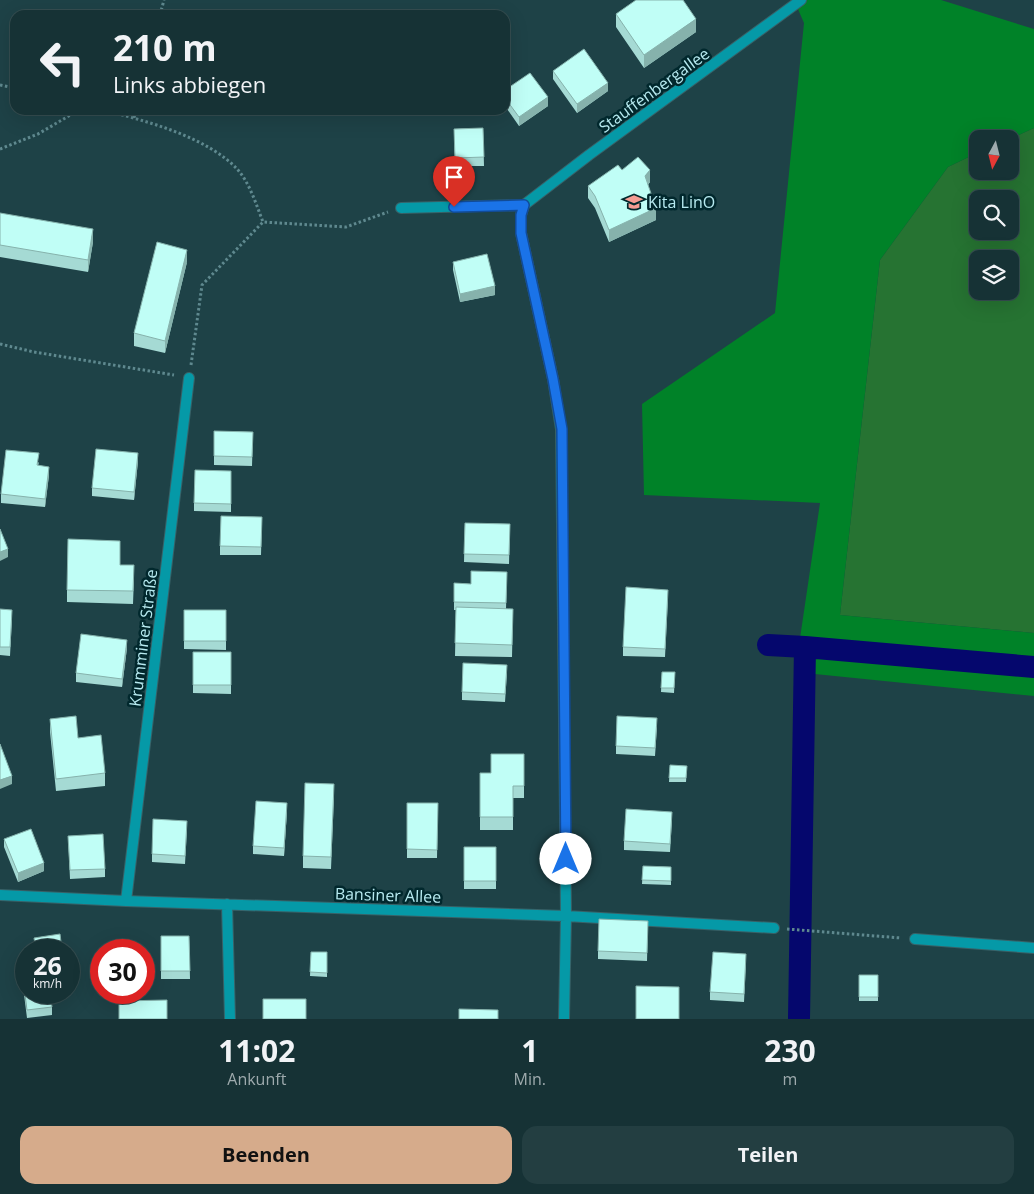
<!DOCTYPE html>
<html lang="de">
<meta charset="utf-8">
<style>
:root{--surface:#163235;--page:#233e41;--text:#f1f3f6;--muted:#9eaaad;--line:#354d50;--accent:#d6ab8b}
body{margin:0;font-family:"Open Sans",sans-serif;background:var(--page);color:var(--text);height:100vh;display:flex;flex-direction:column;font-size:19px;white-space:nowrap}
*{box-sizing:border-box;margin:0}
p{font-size:16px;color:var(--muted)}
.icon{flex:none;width:28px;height:28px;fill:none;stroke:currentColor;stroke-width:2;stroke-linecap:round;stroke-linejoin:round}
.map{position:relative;height:1019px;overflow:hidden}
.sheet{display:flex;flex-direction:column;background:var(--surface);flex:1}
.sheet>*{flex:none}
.top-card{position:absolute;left:10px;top:10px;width:500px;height:105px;border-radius:15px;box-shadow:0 5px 20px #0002,0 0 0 1px var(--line);background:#163235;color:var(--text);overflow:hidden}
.needle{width:32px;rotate:187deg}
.buttons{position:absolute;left:969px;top:130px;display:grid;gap:10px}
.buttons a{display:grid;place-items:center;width:50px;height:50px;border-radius:10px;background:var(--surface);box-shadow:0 5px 20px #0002,0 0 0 1px var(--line);font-size:25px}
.speed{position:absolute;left:15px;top:939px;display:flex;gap:10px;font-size:25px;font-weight:700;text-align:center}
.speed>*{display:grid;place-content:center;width:65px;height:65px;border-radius:50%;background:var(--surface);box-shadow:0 5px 20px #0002,0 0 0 1px var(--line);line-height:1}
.speed small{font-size:12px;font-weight:400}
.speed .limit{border:8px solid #d22;background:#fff;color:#111}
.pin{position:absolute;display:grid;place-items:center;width:42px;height:42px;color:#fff;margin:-51px -21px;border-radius:50% 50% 50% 0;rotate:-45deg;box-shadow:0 0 5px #0007}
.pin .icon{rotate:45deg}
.me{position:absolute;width:55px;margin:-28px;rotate:0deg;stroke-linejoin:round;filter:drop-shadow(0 0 4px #0008)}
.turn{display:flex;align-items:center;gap:18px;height:105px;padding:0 20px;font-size:22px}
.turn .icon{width:65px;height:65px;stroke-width:2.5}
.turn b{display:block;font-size:35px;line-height:42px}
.eta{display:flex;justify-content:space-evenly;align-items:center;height:85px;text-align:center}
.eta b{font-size:30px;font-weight:700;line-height:35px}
.button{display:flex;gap:10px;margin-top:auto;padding:10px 20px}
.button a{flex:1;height:58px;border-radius:15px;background:var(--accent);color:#111;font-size:20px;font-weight:700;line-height:58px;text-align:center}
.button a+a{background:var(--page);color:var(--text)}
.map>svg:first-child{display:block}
</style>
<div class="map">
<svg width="1034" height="1019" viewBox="0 0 1034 1019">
<rect width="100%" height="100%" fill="#1e4247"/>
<path fill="#267332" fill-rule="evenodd" d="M1034,128V633L840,615L880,260L948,167L977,153L978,171H1010V139ZM978,199H1010V231H978ZM978,259H1010V291H978Z"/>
<path fill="#008228" d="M794,0H941L1034,29V128L1010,139H978L977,153L948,167L880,260L840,615L1034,633V696L795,672L820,503L644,495L642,404L775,313L804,23Z"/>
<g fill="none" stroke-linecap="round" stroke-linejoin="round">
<path stroke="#05076d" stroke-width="22" d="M768,645L805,647L1034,667
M799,1019L805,647"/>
<g stroke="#386268" stroke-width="12">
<path id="lane" d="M401,208L524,205
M915,939L1034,948"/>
</g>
<g stroke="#386268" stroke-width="12">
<path id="street" d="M0,895L126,901L566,916L774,928
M126,901L189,378
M227,904L230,1019
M564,1019L566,916L561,429L553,379L521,233V215L524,205L589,155L801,0"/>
</g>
<path stroke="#5f898f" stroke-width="3" stroke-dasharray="2.5 2.5" stroke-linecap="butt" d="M160,15L164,0
M0,85L15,88
M102,110C144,120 208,137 238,170C250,184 256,204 263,222
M134,118L136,110
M0,149L38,134L79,110
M0,344L34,352L174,375
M191,365L202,285L263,222L346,227L388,212
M787,929L901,938"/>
<use href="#lane" stroke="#0599a7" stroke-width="10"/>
<use href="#street" stroke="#0599a7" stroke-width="10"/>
</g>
<path fill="#a5dad4" d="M616,14L696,32L644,68L616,27Z
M553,71L608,91L577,113L553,79Z
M505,90L548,106L519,126L505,106Z
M483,128L484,166H455L454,129Z
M622,170L650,182L648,185L656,220L609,242L595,208L588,198V186Z
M0,213L93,242L88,272L0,257Z
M187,262L165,353L134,346V333Z
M453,262L495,295L460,302L453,270Z
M214,431L253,432L252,466L214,465Z
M138,461L134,500L92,496V488Z
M39,462L38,466L49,475L45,507L1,503V494Z
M231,471V512L194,511V503Z
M262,517L261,555H220V546Z
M465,523L510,524L509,564L464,562Z
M120,565L134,577L133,604L67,602V590Z
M507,572L506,609H513L512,657L455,656L456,610H454V583L471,584Z
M668,598L665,657L623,656V647Z
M0,609L12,618L10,656L0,655Z
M184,610H226V650L184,649Z
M127,648L122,687L76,682V673Z
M193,652H231V694L193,693Z
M662,672H675L674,693L661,692Z
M507,673L505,702L462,700V692Z
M50,719L78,738L105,773V786L56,791L50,732Z
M657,727L655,756L616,754V746Z
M524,754V798H513V830H480V773H491Z
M670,765L687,766L686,782H669Z
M334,796L331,869L303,868V856Z
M407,803H438L437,858H407Z
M287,811L284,856L253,854V846Z
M672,820L670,852L624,850V841Z
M187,829L185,864L152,862V854Z
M68,836L105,869V877L70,879Z
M4,839L44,871L18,882L4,847Z
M464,847H496V889H464Z
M643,866L671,867V885L642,884Z
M648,921L647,961L598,959V951Z
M161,936H189L190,979H161Z
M311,952H327V977L310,976Z
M746,962L744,1002L710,1000V992Z
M22,971L52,1007V1015L27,1018L22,979Z
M859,975H878V1001H859Z"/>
<path fill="#86b2ac" d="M696,19V32L644,68V55Z
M608,83V91L577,113V104Z
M548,97V106L519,126V117Z
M650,170V182L645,188V176Z
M656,208V220L609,242V230Z
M93,229V242L88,272V260Z
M187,250V262L165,353V341Z
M495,286V295L460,302V294Z
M138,453V461L134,500V492Z
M49,467V475L45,507V499Z
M8,549V557L0,561V552Z
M127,640V648L122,687V679Z
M12,776V784L0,789V780Z
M287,803V811L284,856V848Z
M44,863V871L18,882V873Z"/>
<path fill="#c0fef6" stroke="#86b2ac" d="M636,0H683L696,19L644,55L616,14Z
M584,49L608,83L577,104L553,71Z
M530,73L548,97L519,117L505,98V90Z
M483,128L484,157L455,158L454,129Z
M638,157L650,170L645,176L656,208L609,230L595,196L588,186L618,165L622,170Z
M0,213L93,229L88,260L0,245Z
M157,242L187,250L165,341L134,333Z
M487,254L495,286L460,294L453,262Z
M214,431L253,432L252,457L214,456Z
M96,449L138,453L134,492L92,488Z
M6,450L39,453L37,465L49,467L45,499L1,494Z
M195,470L231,471V504L194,503Z
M221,516L262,517L261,547L220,546Z
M465,523L510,524L509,555L464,554Z
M0,529L8,549L0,552Z
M68,539L120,541V565H134L133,591L67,590Z
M471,571L507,572L506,603L454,602V583L471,584Z
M626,587L668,590L665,649L623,647Z
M456,607L513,609L512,645L455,643Z
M0,609L12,610L10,647H0Z
M184,610H226V641H184Z
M81,634L127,640L122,679L76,673Z
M193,652H231V685H193Z
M463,663L507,665L505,694L462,692Z
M662,672H675L674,688H661Z
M76,716L78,738L101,735L105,773L56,779L50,719Z
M617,716L657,718L655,748L616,746Z
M0,744L12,776L0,780Z
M491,754H524V786H513V817H480V773H491Z
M670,765L687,766L686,778H669Z
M305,783L334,784L331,857L303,856Z
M256,801L287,803L284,848L253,846Z
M407,803H438L437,850L407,849Z
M626,809L672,812L670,844L624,841Z
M153,819L187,821L185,856L152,854Z
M31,829L44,863L18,873L4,839Z
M103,834L105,869L70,870L68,836Z
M464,847H496V881H464Z
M643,866L671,867V881L642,880Z
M599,919L648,921L647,953L598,951Z
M60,934L62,950H36L34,938Z
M161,936H189L190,971H161Z
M311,952H327V973L310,972Z
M713,952L746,954L744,994L710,992Z
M26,970V992H50L52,1007L27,1010L22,971Z
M859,975H878V997H859Z
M636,986L679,987V1019H636Z
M263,999H306V1019H263Z
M167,1000V1019H119V1001Z
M459,1009L498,1010V1019H459Z"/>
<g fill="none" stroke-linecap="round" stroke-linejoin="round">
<g stroke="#114b97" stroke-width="12">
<path id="route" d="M454,207L524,205L521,215V233L553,379L562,429L566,859"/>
</g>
<use href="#route" stroke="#1a73e8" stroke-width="9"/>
</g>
<defs>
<g id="school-bare" transform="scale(1.35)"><path d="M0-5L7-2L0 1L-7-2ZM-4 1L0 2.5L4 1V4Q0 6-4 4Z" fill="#f59c93" stroke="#01282d" stroke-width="2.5" paint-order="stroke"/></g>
</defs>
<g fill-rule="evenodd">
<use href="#school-bare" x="634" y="202"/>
</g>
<g text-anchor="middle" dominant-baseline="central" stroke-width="5" stroke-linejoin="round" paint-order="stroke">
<g font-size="16" fill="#b7eaf0" stroke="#01282d">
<text transform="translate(654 90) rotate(-36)">Stauffenbergallee</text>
<text transform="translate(143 638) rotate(-83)">Krumminer Straße</text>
<text transform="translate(388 895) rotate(2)">Bansiner Allee</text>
</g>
<g font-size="16" fill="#b7eaf0" stroke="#01282d" text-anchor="start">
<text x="648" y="202">Kita LinO</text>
</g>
</g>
</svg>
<div class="buttons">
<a><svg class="needle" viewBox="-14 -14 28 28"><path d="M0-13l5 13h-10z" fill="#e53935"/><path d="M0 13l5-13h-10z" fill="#9eaaad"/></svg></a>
<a><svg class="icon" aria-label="search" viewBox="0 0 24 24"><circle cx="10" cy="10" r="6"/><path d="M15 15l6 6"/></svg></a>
<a><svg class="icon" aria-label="layers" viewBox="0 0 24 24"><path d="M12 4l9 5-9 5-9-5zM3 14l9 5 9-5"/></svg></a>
</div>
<div class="speed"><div>26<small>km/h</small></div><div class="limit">30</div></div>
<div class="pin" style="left:454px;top:207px;background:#d93025"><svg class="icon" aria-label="arrive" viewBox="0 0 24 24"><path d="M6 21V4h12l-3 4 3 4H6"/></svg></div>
<svg class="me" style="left:566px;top:859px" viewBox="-20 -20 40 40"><circle r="19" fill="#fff"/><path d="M0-13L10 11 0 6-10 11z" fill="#1a73e8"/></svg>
<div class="top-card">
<div class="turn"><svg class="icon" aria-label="left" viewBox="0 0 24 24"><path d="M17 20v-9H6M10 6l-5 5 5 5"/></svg><div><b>210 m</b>Links abbiegen</div></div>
</div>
</div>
<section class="sheet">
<div class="eta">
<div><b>11:02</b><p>Ankunft</p></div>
<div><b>1</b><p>Min.</p></div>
<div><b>230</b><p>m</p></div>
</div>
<div class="button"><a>Beenden</a><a>Teilen</a></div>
</section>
